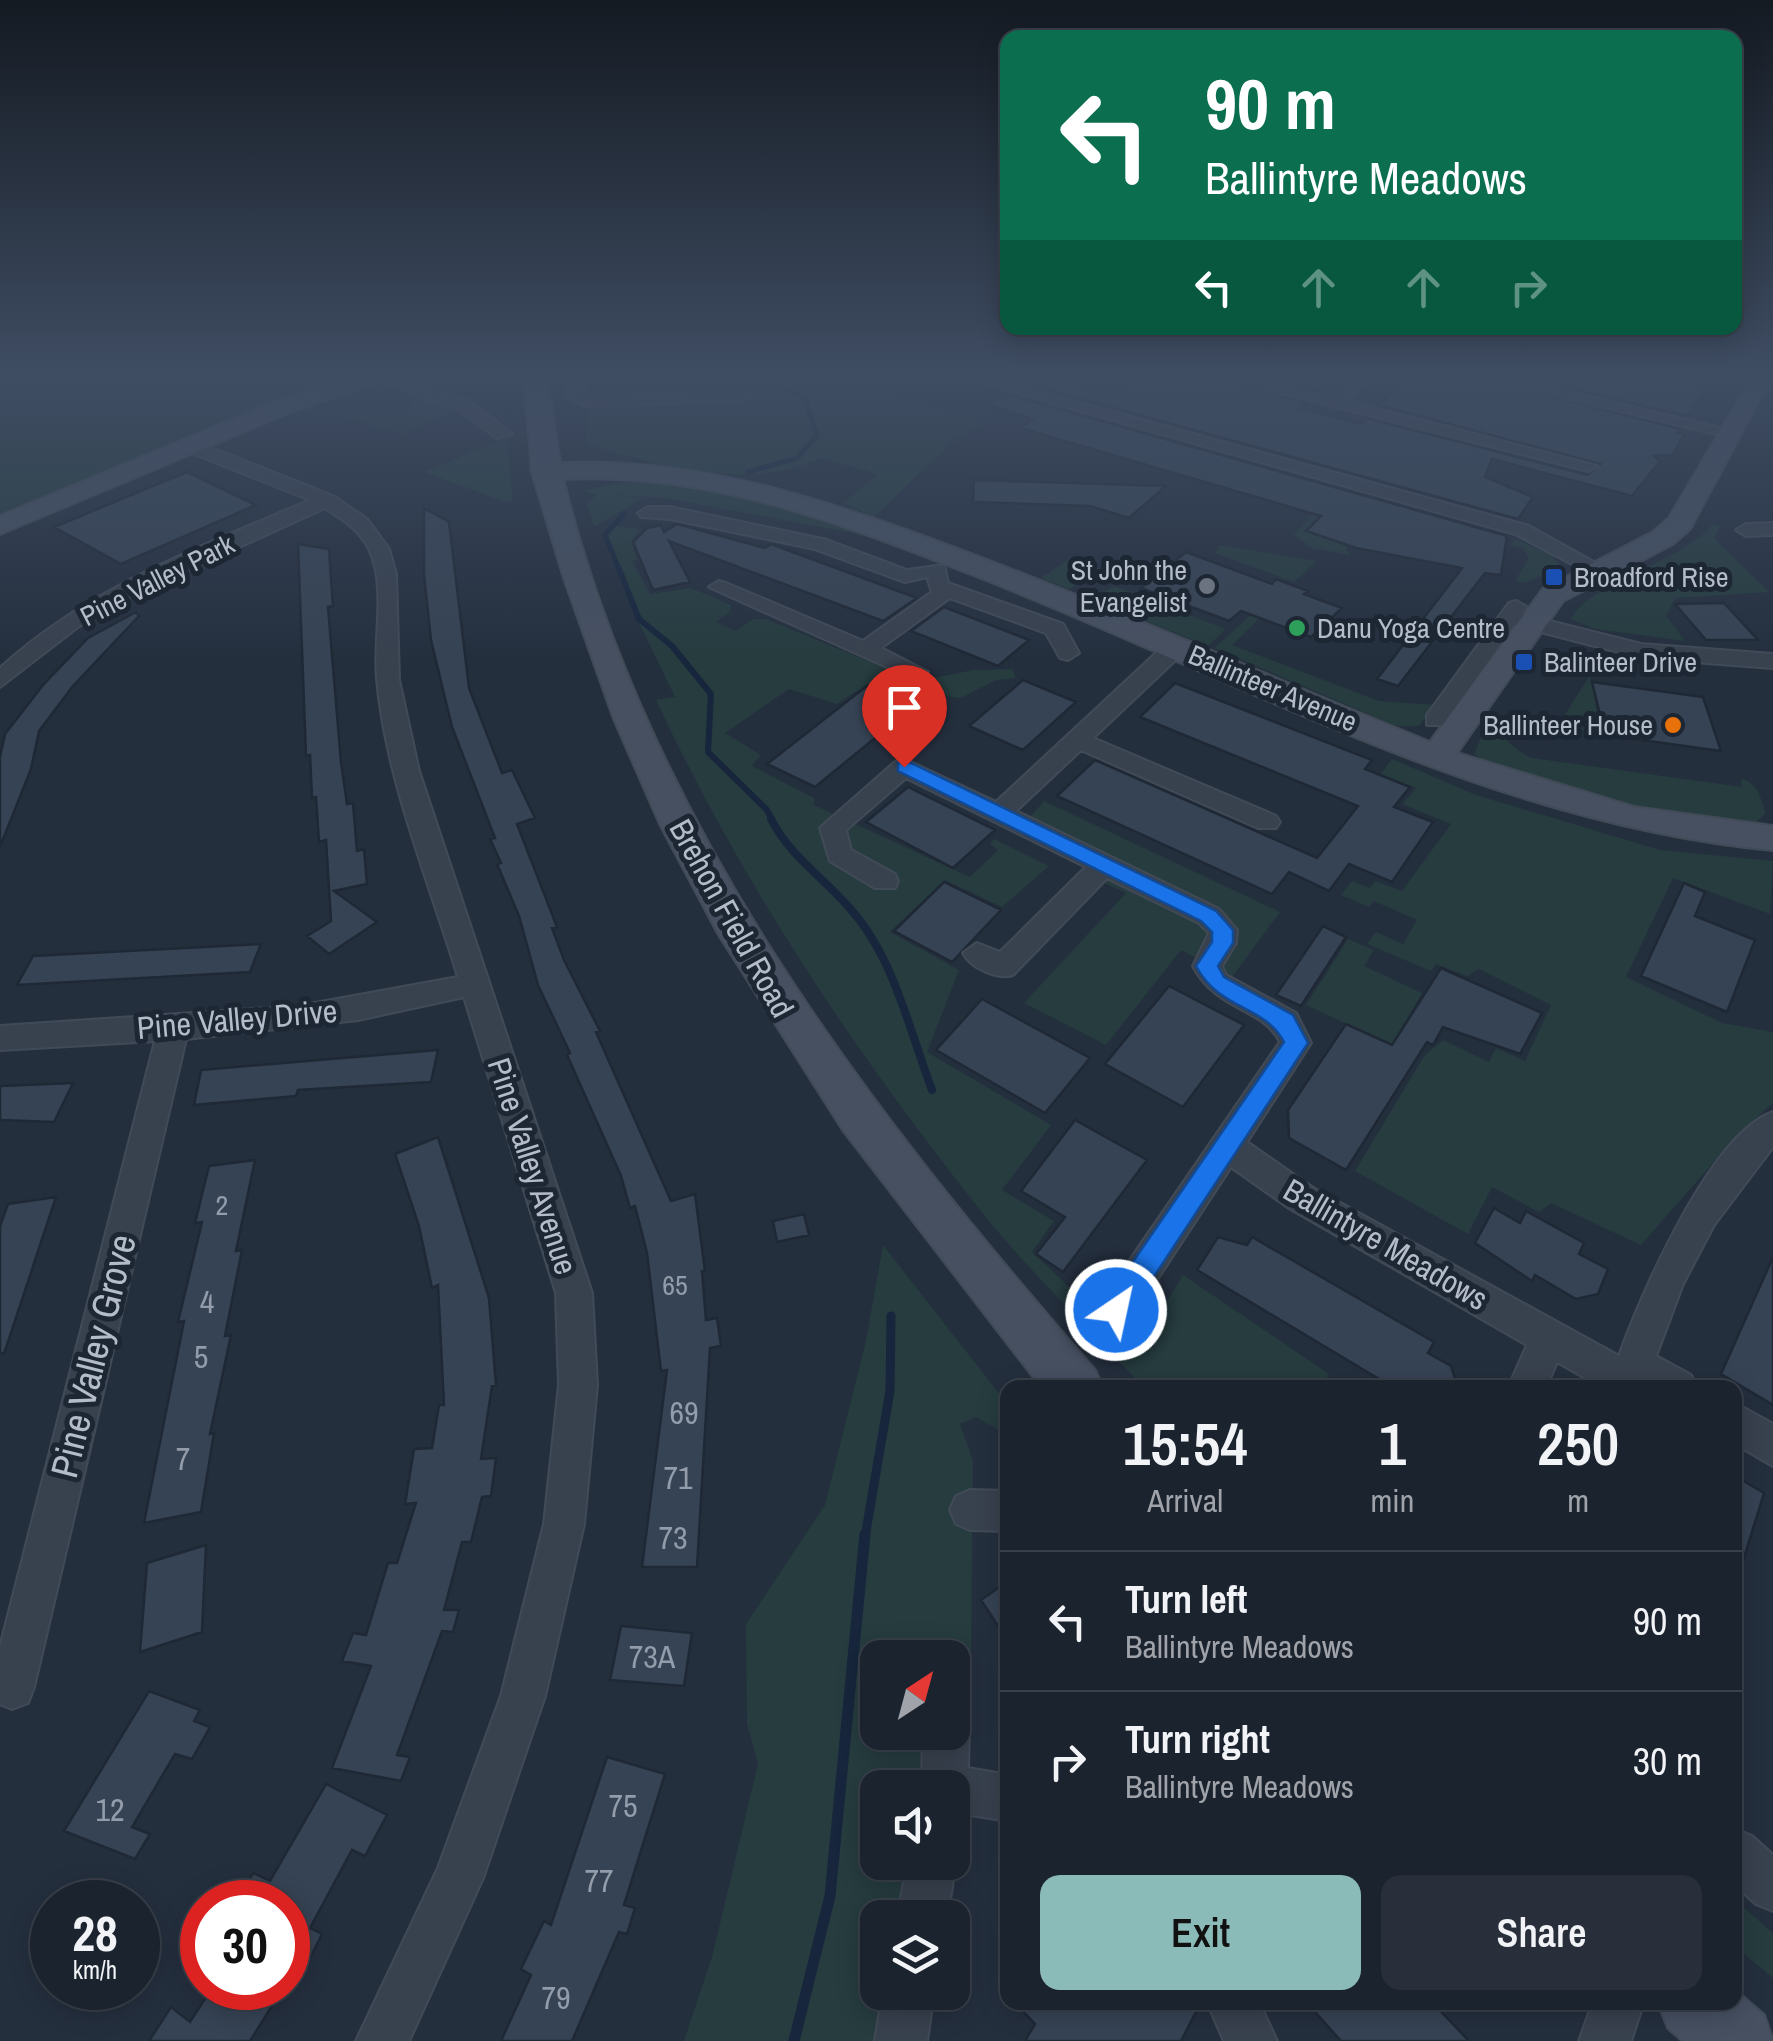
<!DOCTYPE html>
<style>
:root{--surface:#1b232e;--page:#282f3a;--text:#f1f3f6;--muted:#a0a4aa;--line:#39404a;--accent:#8bbbb9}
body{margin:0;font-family:"Archivo Narrow",sans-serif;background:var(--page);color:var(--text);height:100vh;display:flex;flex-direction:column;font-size:38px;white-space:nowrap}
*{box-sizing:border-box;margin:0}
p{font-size:32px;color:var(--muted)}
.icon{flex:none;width:55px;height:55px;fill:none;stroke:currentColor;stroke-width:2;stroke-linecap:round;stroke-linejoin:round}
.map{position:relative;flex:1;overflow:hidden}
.drawer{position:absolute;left:1000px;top:1380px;width:742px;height:630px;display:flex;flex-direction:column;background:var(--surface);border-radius:20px;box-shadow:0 5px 25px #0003,0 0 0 2px var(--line)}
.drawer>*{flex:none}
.hud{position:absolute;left:1000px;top:30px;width:742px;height:305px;border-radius:20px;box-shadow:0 5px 25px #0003,0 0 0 2px var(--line);background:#0b6e4f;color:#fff;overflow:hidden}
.needle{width:65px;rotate:36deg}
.controls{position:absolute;left:860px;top:1640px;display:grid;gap:20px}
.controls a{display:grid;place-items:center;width:110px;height:110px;border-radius:20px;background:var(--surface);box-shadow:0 5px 25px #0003,0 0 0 2px var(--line);font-size:50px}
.speed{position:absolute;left:30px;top:1880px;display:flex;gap:20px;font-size:50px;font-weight:700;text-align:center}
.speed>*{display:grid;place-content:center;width:130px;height:130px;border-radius:50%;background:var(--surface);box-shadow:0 5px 25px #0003,0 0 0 2px var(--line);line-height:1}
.speed small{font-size:25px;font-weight:400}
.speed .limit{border:15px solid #d22;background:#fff;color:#111}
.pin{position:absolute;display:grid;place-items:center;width:85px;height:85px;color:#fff;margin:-102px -42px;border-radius:50% 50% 50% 0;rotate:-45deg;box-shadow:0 0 10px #0007}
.pin .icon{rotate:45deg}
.me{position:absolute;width:110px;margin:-55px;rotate:34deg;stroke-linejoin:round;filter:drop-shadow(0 0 8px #0008)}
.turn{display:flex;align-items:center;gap:35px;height:210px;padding:0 40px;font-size:45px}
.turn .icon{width:130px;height:130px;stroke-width:2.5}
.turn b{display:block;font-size:70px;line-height:85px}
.lanes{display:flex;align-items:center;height:95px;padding:0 40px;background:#0003;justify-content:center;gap:50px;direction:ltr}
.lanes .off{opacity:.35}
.eta{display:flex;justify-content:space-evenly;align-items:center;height:170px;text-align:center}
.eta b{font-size:60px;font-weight:600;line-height:70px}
.cta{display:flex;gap:20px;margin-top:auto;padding:20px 40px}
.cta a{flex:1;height:115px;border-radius:20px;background:var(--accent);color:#111;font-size:40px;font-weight:600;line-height:115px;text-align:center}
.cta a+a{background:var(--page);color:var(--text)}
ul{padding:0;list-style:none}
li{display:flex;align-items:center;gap:30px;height:140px;padding:0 40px;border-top:2px solid var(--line)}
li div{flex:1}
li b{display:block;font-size:38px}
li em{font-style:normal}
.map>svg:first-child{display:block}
</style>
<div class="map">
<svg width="1773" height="2041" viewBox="0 0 1773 2041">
<rect width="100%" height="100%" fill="#242f3e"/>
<path fill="#263c3f" d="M0,374H361L0,522Z
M751,374H822L987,423L953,441L874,517L843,503L878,474L821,458C750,491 657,467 585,443L588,404L748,400Z
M424,397L458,409L404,434L342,417L405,413L416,399Z
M507,438L513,501L505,502L424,472Z
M625,482C711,485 793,508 873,537L666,498L591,494L584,490Z
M1336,487L1387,501L1381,507L1339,496L1308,529L1349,545L1346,550L1351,555L1312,548L1294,535Z
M598,494L643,498L594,527L587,504Z
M1713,524L1720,526L1714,538L1769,592L1676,598L1666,615L1685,641L1595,629L1571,619C1591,581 1683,562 1713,524Z
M615,526L641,529L631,542L637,560L632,561L650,594L691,588L731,605L730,612L716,622L736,631L753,619H766L917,681L974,670L1012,669L1016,678L996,680L961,698C899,691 900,659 837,704L789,689L725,733L761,755L752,766L814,798V805L970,877L998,850L990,844L994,839L1049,866L1002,907L945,880L890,932L959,970L927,1052L1051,1125L1002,1190L1054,1221L1032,1252L1098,1314L1143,1340L1183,1275L1329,1374L1321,1387H1143C1092,1332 1037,1279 989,1221C859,1059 744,888 656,700L675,697L626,596L604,538Z
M1515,539L1552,555L1561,567L1524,583L1515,581L1529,558L1523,548L1511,545Z
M1220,545L1317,561L1294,582L1215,553Z
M1069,559L1104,570L1069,589L1041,578Z
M1112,587L1119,588L1226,629L1208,646L1091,599Z
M1251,615L1260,618L1232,645L1379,701L1436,705L1419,726H1396L1214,648Z
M1590,675L1601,732L1540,727L1543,720L1559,724Z
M1486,725C1504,732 1509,748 1532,758L1742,787L1741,779C1758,782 1760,798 1766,813L1755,823C1663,811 1554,805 1474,754Z
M1392,759L1476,795L1660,850L1773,861L1770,914L1673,878L1626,977L1722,1023L1773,1032V1103L1742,1130L1641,1245L1551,1203L1539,1212L1492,1187L1468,1234L1355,1171L1424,1056L1443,1040L1489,1062L1496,1048L1525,1061L1551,1005L1479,969L1467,976L1436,964L1431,971L1367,944L1376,932L1403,944L1417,920L1374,901L1369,907L1341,895L1352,881L1370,888L1375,881L1402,891L1451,824L1402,804L1416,788L1381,774Z
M1044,801L1280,912L1232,977L1181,950L1106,1045L1024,1003L1126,893L1098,880L1111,864L1026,822Z
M1348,939L1374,950L1364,966L1422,993L1392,1045L1306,1005Z
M883,1245L1008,1405L1007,1435L976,1417L960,1424L973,1461L971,1667L953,1666L952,1658H878V1732L927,1733L924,1787L878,1788V1862L913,1863L905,1917L878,1918V1992L892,1993L883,2041H684L712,1957L758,1764L747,1724L746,1624L825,1505L866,1341Z
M1735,1900L1773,1933V1978L1735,1946Z"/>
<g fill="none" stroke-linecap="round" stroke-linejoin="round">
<path stroke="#17263c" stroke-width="5" d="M748,472L797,458L817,436L804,397L773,384L765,374
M620,572L605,535L624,514"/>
<path stroke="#17263c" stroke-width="6" d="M619,569L639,619L672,646L711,694L708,752L767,810L773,821"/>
<path stroke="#17263c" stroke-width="8" d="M771,819C791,858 826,879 853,912C894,959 910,1032 932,1090"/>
<path stroke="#17263c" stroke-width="9" d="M865,1537L890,1391L891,1316"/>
<path stroke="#17263c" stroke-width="11" d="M794,2041L830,1896L865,1534"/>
</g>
<path fill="#364354" stroke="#1f2835" stroke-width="2.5" d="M1038,374L1116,393L1141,374H1204L1305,403L1299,408L1361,424L1366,418L1587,475L1600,464L1379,405L1411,374L1456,380V374H1463L1680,429L1678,433L1684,434L1673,455L1654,456L1660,461L1632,496L1492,459L1485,477L1533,497L1518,519L1023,383Z
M1248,374H1311L1330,378L1317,391Z
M1508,374H1713L1688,416Z
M1006,394L1507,536L1501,575L1485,573L1398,686L1377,679L1462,568L1356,548L1306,531L1321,516L1020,428L1033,419L988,405Z
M187,472L256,505L121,564L54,527Z
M974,480L1166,486L1129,518L1090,506L973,502Z
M424,508L449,522L469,688L502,773L512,770L535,818L517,824L557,927L552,928L564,960L600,1031L596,1032L671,1201L695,1194L705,1271H702L706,1320L717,1318L721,1346L710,1348L697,1567H642L667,1370L661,1371L647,1253L635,1206L630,1208L621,1176L567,1055L570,1053L538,985L519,916L497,864L501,863L490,839L495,838L452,727L431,640L424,575Z
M677,524L765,548L771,544L917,598L883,621L669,541L690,582L653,590L633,542L647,528L661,525L664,532Z
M298,544L329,549L333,606L328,607L341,762L347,804L353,803L357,851L364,849L367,884L334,891L377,922L329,954L307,936L331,921L326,840L319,842L316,797L312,798L310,755L306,756Z
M1186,552L1272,584L1276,579L1308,591L1304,594L1342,608L1311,637L1241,611L1229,621L1141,588Z
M1724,603L1758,640H1706L1675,604Z
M944,607L1029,640L998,666L911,631Z
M136,612L139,616L73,686L39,731L31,769L0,847V757L5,734L43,685L88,638Z
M1023,680L1076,702L1023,750L969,726Z
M1592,682L1703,697L1721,751L1605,735Z
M902,683L929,694L815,787L767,764L868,685L888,694Z
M1175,683L1372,760L1365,769L1410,787L1394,807L1433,822L1392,882L1349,864L1329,891L1289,872L1272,894L1057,796L1095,760L1317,858L1358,806L1140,717Z
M908,787L995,830L953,868L866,822Z
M944,882L1001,910L952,962L894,931Z
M1684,883L1705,892L1695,916L1755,940L1727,1012L1641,976Z
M1323,926L1346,937L1301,1006L1276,995Z
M261,944L250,972L17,985L33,956Z
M1441,968L1542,1013L1520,1054L1443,1027L1433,1045L1427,1042L1346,1170L1289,1138L1288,1110L1346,1024L1392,1045Z
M1169,986L1244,1025L1183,1107L1105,1064Z
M982,999L1090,1058L1045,1113L936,1050Z
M438,1050L431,1082L298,1090L296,1096L194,1105L201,1070Z
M73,1083L54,1122L0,1120V1086Z
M1075,1120L1147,1160L1063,1272L1036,1254L1065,1217L1021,1191Z
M438,1137L489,1298L496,1385L492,1386L481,1459L496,1458L491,1496L482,1497L471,1542H462L444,1610H459L453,1632L442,1631L397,1755L410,1757L401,1781L332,1768L371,1666L342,1661L353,1633L366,1635L388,1563H397L416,1503L405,1504L414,1449L432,1448L439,1405H444L438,1285L432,1288L419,1226L395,1154Z
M255,1160L236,1251L242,1250L225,1336L231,1335L210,1434L214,1433L201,1512L144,1523L184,1321L178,1322L202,1222L195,1223L209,1166Z
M56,1197L4,1354L0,1353V1226L8,1204Z
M1494,1208L1520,1223L1526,1211L1584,1243L1579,1254L1608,1269L1598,1294L1576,1299L1535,1275L1532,1281L1475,1243Z
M804,1214L809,1235L777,1242L773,1221Z
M1218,1237L1247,1245L1252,1237L1434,1342L1428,1353L1451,1366L1458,1388H1394L1197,1270Z
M1773,1257V1405L1721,1374Z
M1735,1476L1764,1493L1743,1561L1735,1560Z
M206,1545L202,1632L140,1652L147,1563Z
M1008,1581V1641L981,1600Z
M621,1626L692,1633L684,1686L610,1680Z
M149,1691L200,1710L194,1721L210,1727L192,1759L175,1754L132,1827L150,1834L135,1859L64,1831Z
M607,1757L665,1774L624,1905L635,1908L627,1934L619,1932L572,2041H501L531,1975L521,1969L544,1921L551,1925Z
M326,1784L387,1815L365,1856L352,1850L310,1928L322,1934L305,1968L292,1961L288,1969V1902H236L253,1873L270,1881Z
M212,1988H283L250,2041H149L171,2007L190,2022Z
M1014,2002H1186L1196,2012L1181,2041H1025L1035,2024Z
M1306,2002H1432L1469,2041H1341Z"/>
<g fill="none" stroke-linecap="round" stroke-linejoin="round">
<g stroke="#414a57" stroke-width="4">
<path id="street" d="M374,374L470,401L512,434L497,438L458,409L374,380Z
M564,374H580L587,396L742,391L750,396L742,401L585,406L567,397Z
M950,374H974L1529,526L1608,570L1591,574L1515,534Z
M1208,374H1234L1331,398L1360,374H1377L1347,401L1597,466L1588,471Z
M1467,374H1494L1741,433L1732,438Z
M187,443H199L333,496L367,519L389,549L396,574L399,680L419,771L592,1293L597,1385L584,1524L545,1696L483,1878L409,2041H356L438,1868L501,1696L544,1524L559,1385L556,1293L464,997L358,1020L186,1039L34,1687L28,1703L12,1709L0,1704V1647L155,1041L0,1050V1026L299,1006L458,977C429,881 386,780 377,679C373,639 387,587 369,549C360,530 342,519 325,508L118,602L78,627L0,687V668C88,587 202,547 310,500L187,451Z
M648,507H670L827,540L907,570L944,565L948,583L1063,624L1079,653L1068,660L1060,658L1046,633L950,598L881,648L928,672L917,679L909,677L709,587L719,581L726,583L863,641L932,592L927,577L905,582L815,549L670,519L641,517L638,513Z
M1773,523V535L1746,536L1736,530L1746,524Z
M1516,601L1527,607L1522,614L1641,644L1773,654V668L1641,658L1514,625L1443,725H1427V715L1509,603Z
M1177,639L1188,646L1185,651L1093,738L1276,816L1280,822L1276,828H1258L1081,750L1016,811L1219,909L1237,930L1236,943L1222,966L1226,975L1296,1013L1311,1043L1247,1142L1313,1188L1619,1356C1640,1296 1711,1133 1773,1112V1147L1714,1225L1683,1284L1656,1356L1691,1375L1697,1388H1603L1557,1362L1546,1388H1508L1527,1345L1289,1208L1231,1167L1118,1339L1105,1344L1092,1339L1087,1327L1092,1315L1280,1042C1263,1007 1217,1012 1193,966L1209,933L1199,923L1107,878L1013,975C997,980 971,968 963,953L977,943L1000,952L1086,867L906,778L846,830L851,850L895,874L898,881L895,888H875L830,861L820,828L895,762L904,759L996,802L1169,641Z
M1735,1403L1773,1424V1466L1735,1444Z
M970,1490L1008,1491V1531L970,1530L956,1524L950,1510L956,1496Z
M952,1712L962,1716L969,1732L968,1768L1008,1775V1821L952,1812V1788H922L923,1732H952Z
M1735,1829L1752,1836L1773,1855V1911L1756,1904L1735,1885Z
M952,1853L956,1862L947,1918H897L908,1862H952Z
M883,1992H934L927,2041H875Z
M1207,2002H1259L1277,2041H1224Z
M1593,2002H1644L1631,2041H1579Z"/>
</g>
<g stroke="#414a57" stroke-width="4">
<path id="secondary" d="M367,374H400L293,411L0,534V516L277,401Z
M524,374H546L560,463C708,456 850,508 987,560C1136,617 1282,682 1430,742L1543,589L1653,532L1669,518L1754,374H1773L1690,529L1673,544L1563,601L1457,753L1634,807L1773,826V850C1487,823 1235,677 971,574C841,523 706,471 563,479C648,824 866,1108 1095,1370L1103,1388H1042L843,1130L719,935L660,824L614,719L564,578L532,472Z
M1735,1990L1764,2015L1773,2041H1683L1668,2028L1658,2002H1735Z"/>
</g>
<use href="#street" fill="#38414e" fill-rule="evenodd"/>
<use href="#secondary" fill="#465061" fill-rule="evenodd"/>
</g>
<linearGradient id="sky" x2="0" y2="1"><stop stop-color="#141a22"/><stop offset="0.57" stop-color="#3f4d63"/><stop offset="1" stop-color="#3f4d63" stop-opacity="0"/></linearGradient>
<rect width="1773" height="659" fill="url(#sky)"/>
<path fill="#1a73e8" stroke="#114b97" stroke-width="2.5" d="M898,763H911L1216,911L1233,930V943L1218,966L1224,977L1293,1015L1308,1043L1126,1319L1116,1323L1106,1319L1102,1310L1106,1301L1284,1042C1265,1005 1220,1011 1196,966L1212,942V932L1201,921L898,771Z"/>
<g fill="#1a4fb4" stroke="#1d2633" stroke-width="4">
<rect x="1544" y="567" width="20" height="20" rx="5"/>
<rect x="1514" y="652" width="20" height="20" rx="5"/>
</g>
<circle fill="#6b7280" stroke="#1d2633" stroke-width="4" cx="1207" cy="586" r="10"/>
<circle fill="#2e9e5b" stroke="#1d2633" stroke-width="4" cx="1297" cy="628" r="10"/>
<circle fill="#e8710a" stroke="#1d2633" stroke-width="4" cx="1673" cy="725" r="10"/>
<g text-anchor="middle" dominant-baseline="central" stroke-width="10" stroke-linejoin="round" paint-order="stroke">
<g font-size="28" fill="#b4bcc9" stroke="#1d2633" text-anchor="start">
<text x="1187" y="570" text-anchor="end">St John the<tspan x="1187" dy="32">Evangelist</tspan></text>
<text x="1574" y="577">Broadford Rise</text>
<text x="1317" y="628">Danu Yoga Centre</text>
<text x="1544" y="662">Balinteer Drive</text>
<text x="1653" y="725" text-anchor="end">Ballinteer House</text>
</g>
<g font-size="28" fill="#b4bcc9" stroke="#1d2633">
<text transform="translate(157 580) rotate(-27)">Pine Valley Park</text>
<text transform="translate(1273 688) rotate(23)">Ballinteer Avenue</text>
</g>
<g font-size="28" fill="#929caa">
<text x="222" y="1205">2</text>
<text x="675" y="1285">65</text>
</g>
<g font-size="32" fill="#b4bcc9" stroke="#1d2633">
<text transform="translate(732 918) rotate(61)">Brehon Field Road</text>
<text transform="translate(237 1019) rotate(-5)">Pine Valley Drive</text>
<text transform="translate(533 1166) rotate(72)">Pine Valley Avenue</text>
<text transform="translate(1386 1244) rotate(30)">Ballintyre Meadows</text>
</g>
<g font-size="32" fill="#929caa">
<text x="207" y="1301">4</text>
<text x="201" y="1356">5</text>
<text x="684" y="1412">69</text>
<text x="183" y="1458">7</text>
<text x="678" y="1477">71</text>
<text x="673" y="1537">73</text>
<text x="652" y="1656">73A</text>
<text x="623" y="1805">75</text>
<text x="110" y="1809">12</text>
<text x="599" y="1880">77</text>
<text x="556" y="1997">79</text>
</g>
<g font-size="38" fill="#b4bcc9" stroke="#1d2633">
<text transform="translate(93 1356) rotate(-76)">Pine Valley Grove</text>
</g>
</g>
</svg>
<div class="controls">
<a><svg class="needle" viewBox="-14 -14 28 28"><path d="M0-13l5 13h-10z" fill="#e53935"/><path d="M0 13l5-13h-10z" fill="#a0a4aa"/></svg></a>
<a><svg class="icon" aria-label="sound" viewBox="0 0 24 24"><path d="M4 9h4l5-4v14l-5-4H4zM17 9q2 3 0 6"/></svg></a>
<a><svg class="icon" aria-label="layers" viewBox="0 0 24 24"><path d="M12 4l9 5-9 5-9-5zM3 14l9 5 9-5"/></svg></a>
</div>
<div class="speed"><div>28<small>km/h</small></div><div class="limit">30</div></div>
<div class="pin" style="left:904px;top:767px;background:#d93025"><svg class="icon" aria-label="arrive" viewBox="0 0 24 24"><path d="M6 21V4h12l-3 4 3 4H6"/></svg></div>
<svg class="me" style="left:1116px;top:1310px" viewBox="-20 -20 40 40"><circle r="17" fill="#1a73e8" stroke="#fff" stroke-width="3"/><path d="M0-11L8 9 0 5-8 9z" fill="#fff"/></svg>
<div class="hud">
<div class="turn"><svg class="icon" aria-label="left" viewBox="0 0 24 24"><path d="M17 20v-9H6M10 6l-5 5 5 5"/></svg><div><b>90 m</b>Ballintyre Meadows</div></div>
<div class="lanes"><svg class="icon" aria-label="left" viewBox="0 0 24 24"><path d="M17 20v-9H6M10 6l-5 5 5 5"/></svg><svg class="icon off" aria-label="ahead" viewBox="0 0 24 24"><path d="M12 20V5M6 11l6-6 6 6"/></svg><svg class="icon off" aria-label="ahead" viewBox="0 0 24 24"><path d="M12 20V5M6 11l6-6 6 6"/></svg><svg class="icon off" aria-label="right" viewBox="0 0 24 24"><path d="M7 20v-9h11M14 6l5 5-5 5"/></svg></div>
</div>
<section class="drawer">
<div class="eta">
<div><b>15:54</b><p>Arrival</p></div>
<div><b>1</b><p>min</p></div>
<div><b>250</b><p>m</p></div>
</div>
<ul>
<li><svg class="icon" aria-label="left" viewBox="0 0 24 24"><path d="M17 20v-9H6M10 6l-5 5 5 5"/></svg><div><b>Turn left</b><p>Ballintyre Meadows</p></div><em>90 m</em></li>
<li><svg class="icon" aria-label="right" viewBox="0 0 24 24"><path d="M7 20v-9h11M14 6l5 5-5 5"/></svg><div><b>Turn right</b><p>Ballintyre Meadows</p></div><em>30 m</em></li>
</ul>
<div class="cta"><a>Exit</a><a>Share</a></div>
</section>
</div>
